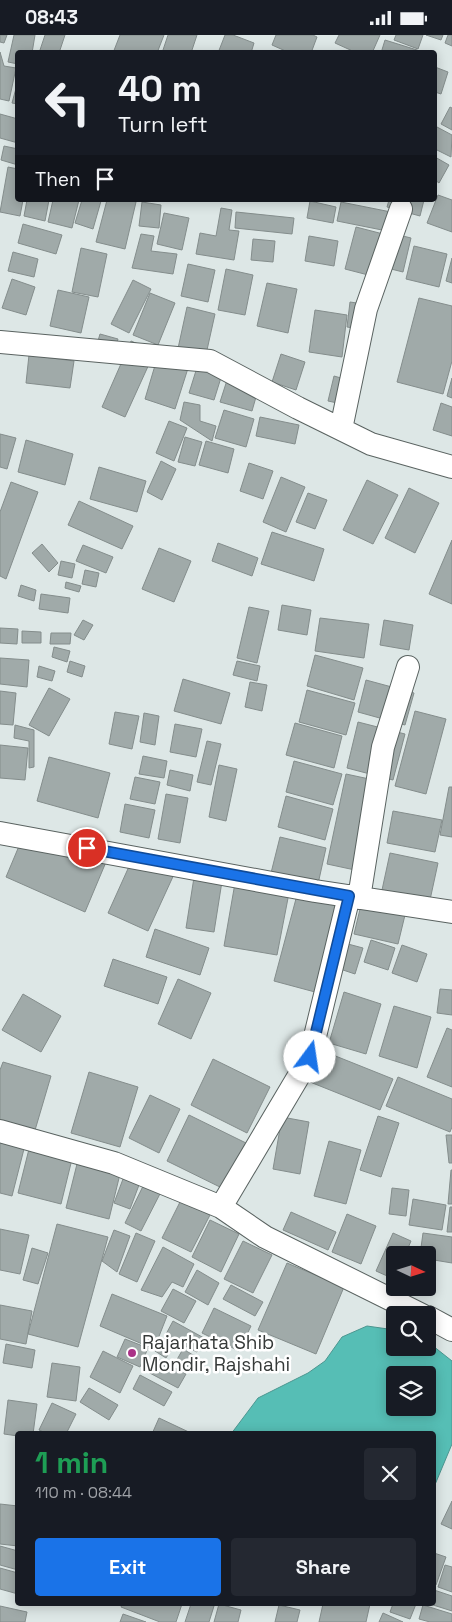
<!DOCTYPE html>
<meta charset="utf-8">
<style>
:root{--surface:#171b24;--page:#242831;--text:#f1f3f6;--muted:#9ea1a6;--accent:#1a73e8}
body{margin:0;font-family:"Space Grotesk",sans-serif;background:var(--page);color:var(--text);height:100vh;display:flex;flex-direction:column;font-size:19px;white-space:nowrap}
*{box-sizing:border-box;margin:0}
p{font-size:16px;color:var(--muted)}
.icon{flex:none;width:28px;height:28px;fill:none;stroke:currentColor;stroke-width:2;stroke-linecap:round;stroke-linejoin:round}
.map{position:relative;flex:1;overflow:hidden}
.side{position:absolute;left:15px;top:1396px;width:421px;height:175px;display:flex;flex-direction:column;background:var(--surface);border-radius:5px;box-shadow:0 2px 12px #0003}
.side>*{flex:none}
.hud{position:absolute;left:15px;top:15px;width:422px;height:152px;border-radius:5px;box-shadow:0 2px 12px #0003;background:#171b24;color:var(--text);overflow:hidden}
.needle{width:32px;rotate:94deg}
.fabs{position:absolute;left:386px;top:1211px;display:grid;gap:10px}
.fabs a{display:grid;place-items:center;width:50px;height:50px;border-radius:5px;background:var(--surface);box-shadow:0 2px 12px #0003;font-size:25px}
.pin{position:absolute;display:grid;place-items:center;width:42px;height:42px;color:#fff;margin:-21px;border:2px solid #fff;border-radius:50%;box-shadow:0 1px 5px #0007}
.me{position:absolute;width:55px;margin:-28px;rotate:14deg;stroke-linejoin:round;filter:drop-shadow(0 0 4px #0008)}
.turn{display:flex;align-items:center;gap:18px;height:105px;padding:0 20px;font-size:22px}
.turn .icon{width:65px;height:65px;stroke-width:2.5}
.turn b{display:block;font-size:35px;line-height:42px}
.then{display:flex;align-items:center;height:48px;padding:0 20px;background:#0003;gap:10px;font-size:19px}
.round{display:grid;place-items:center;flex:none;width:52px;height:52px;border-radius:5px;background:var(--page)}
.headline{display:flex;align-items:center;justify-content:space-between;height:85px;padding:0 20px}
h1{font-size:30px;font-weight:700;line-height:38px;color:#1e9e55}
.primary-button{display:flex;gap:10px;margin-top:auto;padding:10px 20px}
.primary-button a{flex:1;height:58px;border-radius:5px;background:var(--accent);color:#fff;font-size:20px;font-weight:700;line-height:58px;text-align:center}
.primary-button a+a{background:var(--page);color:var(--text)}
.status{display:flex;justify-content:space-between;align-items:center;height:35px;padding:0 25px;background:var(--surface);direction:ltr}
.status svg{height:14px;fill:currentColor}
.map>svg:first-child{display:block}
</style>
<div class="status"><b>08:43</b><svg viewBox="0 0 49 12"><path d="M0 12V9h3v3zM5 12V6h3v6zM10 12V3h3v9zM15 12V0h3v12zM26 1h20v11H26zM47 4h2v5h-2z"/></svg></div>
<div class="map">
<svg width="452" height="1587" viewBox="0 0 452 1587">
<rect width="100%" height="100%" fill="#dde7e6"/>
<path fill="#56beb5" stroke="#4c9690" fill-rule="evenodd" d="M367,1291L395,1295V1312H428V1307L452,1326V1409L434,1452V1399H231L258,1363L308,1338L325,1326L342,1302ZM395,1340H428V1372H395Z"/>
<path fill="#a0aaa9" stroke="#848d8c" d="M0,0H7L4,8L0,7Z
M14,0H35L32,18H18V29L8,27Z
M45,0H65L59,18H48L40,15Z
M120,0H164L157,18H113Z
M168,0H197L191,18H162Z
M225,0H233L254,8L251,18H218Z
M276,0H313L317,2L311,18H290L272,10Z
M339,0H380L372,18H357L335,8Z
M396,0H423L418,14L394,5Z
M426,0H443L441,5Z
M448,0H452V11L445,8Z
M385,5L417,15L416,18H381Z
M0,17L4,31L16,33L9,66L0,64Z
M435,32L448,37L441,59L435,57Z
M18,46V69L12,68Z
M450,72L452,73V95L441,89Z
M0,79L18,84V108L0,103Z
M437,92L452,100L451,122L435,114V96Z
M4,111L18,114V130L1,125Z
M435,122L449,130L439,148L435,145Z
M8,132L18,134V165H23L20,181L0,177Z
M438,160L452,165V197L427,188Z
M27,165H49L45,186L24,181Z
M53,165H79L72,193L48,187Z
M82,165L101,166L93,194L75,188Z
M107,165H129L136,167L125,214L96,207Z
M389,165H424L420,181L387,172Z
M310,166L336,172L333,188L307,183Z
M142,167L161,170L159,193L139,191Z
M341,167L391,177L387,196L337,186Z
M221,173L232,175L229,195L239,196L234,225L196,219L200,198L216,201Z
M236,177L294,183L292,199L235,193Z
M164,178L189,183L182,215L157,209Z
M23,189L62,200L56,219L18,208Z
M356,192L387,200L376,242L345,234Z
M391,198L411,203L403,237L383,232Z
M141,199L154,201L151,216L177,219L173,239L132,233Z
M309,201L338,206L334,231L305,226Z
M253,204L275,206L273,227L251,225Z
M414,211L447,219L439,252L406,244Z
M81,213L107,219L98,262L72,257Z
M13,217L38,224L34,242L8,236Z
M452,223V248L446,246Z
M188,229L215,235L208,267L181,261Z
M226,234L253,240L245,280L218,275Z
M12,244L35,252L26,280L2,273Z
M133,245L151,254L129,298L111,289Z
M267,248L297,254L288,298L257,291Z
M58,255L89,262L81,298L50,291Z
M150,258L175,268L158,310L133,300Z
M419,263L452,271V326L443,359L397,347Z
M350,267L370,270L367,295L347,292Z
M187,272L215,279L205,324L177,318Z
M315,275L347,280L342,322L309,317Z
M100,299L118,304L111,328L93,323Z
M131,306L155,316L125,382L102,372Z
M159,317L190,327L175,374L145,364Z
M281,319L305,327L296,355L272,347Z
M29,320L74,326L70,353L26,348Z
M199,326L224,333L214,365L189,358Z
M229,339L260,348L252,376L220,367Z
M334,341L348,345L342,369L328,366Z
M452,343V363L447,361Z
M184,367L200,370V386L216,391L212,406L180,385Z
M441,368L452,372V401L433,395Z
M224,375L254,384L246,412L215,403Z
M260,382L299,390L295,409L256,401Z
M169,386L187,393L174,426L156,418Z
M0,399L16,403L7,434L0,432Z
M185,402L202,407L195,431L178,427Z
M26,405L73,419L65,450L18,437Z
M206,406L234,414L228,438L199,430Z
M161,426L176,434L162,465L147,457Z
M249,428L273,436L263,464L240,456Z
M99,432L146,446L137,477L90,464Z
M281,442L305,452L286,497L263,487Z
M367,445L398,460L373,509L343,495Z
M11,447L38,457L6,544L0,541V477Z
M409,453L439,468L415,518L385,503Z
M308,458L327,465L315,494L296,487Z
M79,466L133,491L122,514L68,490Z
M272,497L324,514L314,546L261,529Z
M452,505V569L429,559Z
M218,508L258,523L252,541L212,526Z
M42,509L58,528L49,537L32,518Z
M83,510L113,522L106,538L76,526Z
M159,513L191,526L174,567L142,554Z
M61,526L75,529L72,543L58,540Z
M85,535L99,538L96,552L82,549Z
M66,547L81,551L79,557L65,553Z
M21,550L36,555L34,566L18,561Z
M41,559L70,563L68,578L39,574Z
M282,570L311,575L307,600L278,595Z
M249,572L269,576L257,628L237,623Z
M320,583L369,589L364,623L315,616Z
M83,585L93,590L84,605L74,600Z
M384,585L413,590L409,615L380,610Z
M0,593L18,594L17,609L0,608Z
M22,596L41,597V608H22Z
M51,598H71L70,609H50Z
M54,612L70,616L67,627L52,622Z
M315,620L363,633L354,665L307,651Z
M0,623L29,625L27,652L0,649Z
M70,626L85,631L82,642L67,637Z
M237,626L260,631L257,646L233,640Z
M39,631L55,636L52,646L37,642Z
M183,644L230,658L221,689L174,676Z
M366,645L414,658L405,690L358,677Z
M250,647L267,650L262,676L245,672Z
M49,653L70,664L49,701L29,690Z
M307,655L355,668L346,700L299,687Z
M0,656L16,658L13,690L0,689Z
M415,676L446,684L426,759L395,751Z
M115,677L139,681L132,714L109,709Z
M144,678L159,681L155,710L140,707Z
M358,687L405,699L393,745L347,733Z
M295,688L342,701L334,733L286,720Z
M175,689L202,694L196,722L170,717Z
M15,690L34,695V732L29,733V706L14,703Z
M207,706L221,709L211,750L197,747Z
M0,710L28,713L25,745L0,743Z
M143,721L167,726L164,743L139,739Z
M49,722L110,738L98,783L37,766Z
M294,726L342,739L333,770L286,757Z
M219,730L237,734L226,786L209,782Z
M170,735L193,740L190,756L167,750Z
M346,739L374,745L355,835L327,829Z
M135,742L160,747L155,769L130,764Z
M449,752H452V802L440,800Z
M166,759L188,763L180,808L158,804Z
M286,761L333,774L325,805L278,792Z
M125,769L155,775L149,803L120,797Z
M393,776L442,785L435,817L387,808Z
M27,792L106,827L85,877L6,842Z
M280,802L326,813L318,849L271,838Z
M136,816L176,835L148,896L108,878Z
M390,818L438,828L430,865L382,855Z
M195,836L223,840L214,897L186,893Z
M235,848L289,858L277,920L224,911Z
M297,860L338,870L315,957L274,946Z
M361,870L405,880L398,909L354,899Z
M155,894L209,913L200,940L146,922Z
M371,905L395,913L388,935L364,927Z
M348,909L363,913L355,939L340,934Z
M402,910L427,919L417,947L392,938Z
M113,924L167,942L158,969L104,951Z
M178,944L211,958L191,1004L158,989Z
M440,954L452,955V980L437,978Z
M344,957L381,969L366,1019L329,1008Z
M23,959L61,981L41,1017L2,995Z
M394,971L431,982L417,1033L379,1021Z
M447,993L452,995V1052L427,1042Z
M323,1016L393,1044L380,1075L310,1047Z
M213,1024L270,1052L247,1098L191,1070Z
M3,1027L51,1041L33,1102L0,1092V1035Z
M89,1037L138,1052L120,1112L71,1098Z
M398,1042L452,1064V1092L450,1097L386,1071Z
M150,1060L180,1074L159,1118L129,1103Z
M189,1080L246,1108L224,1154L167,1126Z
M378,1081L399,1088L381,1142L360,1135Z
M282,1082L309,1087L300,1139L273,1134Z
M446,1100H452V1128H449Z
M0,1104L25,1110L12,1161L0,1158Z
M329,1106L361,1115L346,1169L314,1161Z
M30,1110L73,1120L61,1169L18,1158Z
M78,1125L121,1135L109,1184L66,1173Z
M451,1135H452V1169H448Z
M126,1136L142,1142L130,1174L114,1168Z
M147,1143L164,1151L141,1196L125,1188Z
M392,1153L409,1155L406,1181L389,1179Z
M413,1164L446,1170L442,1195L409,1190Z
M181,1165L210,1180L191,1217L162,1203Z
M450,1172H452V1197H447Z
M291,1177L336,1197L328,1215L283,1195Z
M347,1179L376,1191L361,1229L332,1217Z
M210,1185L239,1199L221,1237L192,1222Z
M57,1189L108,1202L78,1312L28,1299Z
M0,1194L29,1200L20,1239L0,1235Z
M114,1195L130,1201L117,1237L102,1226Z
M136,1198L155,1206L137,1247L119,1239Z
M393,1198L411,1206L405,1220H395L394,1244L376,1236Z
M423,1198L452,1202V1228L428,1224V1220H420Z
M243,1206L272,1220L253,1258L224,1244Z
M163,1212L194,1229L183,1252L172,1247L162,1262L141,1255Z
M32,1213L48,1218L38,1249L23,1245Z
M287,1228L344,1252L316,1319L258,1295Z
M197,1235L219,1248L208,1270L185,1257Z
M231,1250L263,1267L255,1281L223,1264Z
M173,1254L196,1266L184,1288L161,1276Z
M112,1259L167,1281L154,1314L100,1291Z
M0,1270L32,1276L26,1309L0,1304Z
M214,1273L251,1291L239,1316L202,1298Z
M173,1286L204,1303L197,1317L165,1301Z
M164,1303L174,1310L166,1323L155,1316Z
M125,1304L148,1313L140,1332L117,1322Z
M6,1309L35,1315L32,1333L3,1328Z
M183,1314L198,1323L190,1337L175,1328Z
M103,1316L133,1331L120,1358L90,1342Z
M154,1322L186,1339L178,1353L146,1336Z
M52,1328L80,1332L76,1366L47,1362Z
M140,1340L172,1357L164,1371L133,1354Z
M89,1353L118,1370L109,1385L80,1367Z
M8,1365L37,1369L33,1399H18V1401L4,1399Z
M52,1368L76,1379L66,1399H48L39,1395Z
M159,1383L193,1399H152Z
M452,1466V1494L441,1489Z
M0,1469L18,1471V1511L0,1509Z
M0,1511L18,1516V1535L0,1530Z
M434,1518L446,1522L436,1550L434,1549Z
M445,1530L452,1532V1557L438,1552Z
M0,1533L18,1538V1559L0,1554Z
M434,1555L452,1561V1576L430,1569H434Z
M122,1569H182L176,1587H160L121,1572Z
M191,1569H207L214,1571L209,1587H185Z
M219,1569L241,1575L238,1587H214Z
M323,1569H370L366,1587H319Z
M393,1569H416L410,1584L390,1577Z
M279,1570L300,1575L297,1587H275Z
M423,1570L452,1579V1587H430L419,1584Z
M0,1571L27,1577L25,1587H0Z
M383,1578L403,1587H379Z
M123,1579L146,1587H120Z"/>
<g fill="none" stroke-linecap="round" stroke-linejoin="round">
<g stroke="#5a6361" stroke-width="24">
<path id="street" d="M0,307L210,326L298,373L371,409L452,432
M341,394L366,274L401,174
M0,798L315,856L452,877
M349,861L310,1022L221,1172L265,1202L422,1280
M359,863L383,712L408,632
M0,1096L114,1128L221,1172
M428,1282L452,1295"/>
</g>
<use href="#street" stroke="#fff" stroke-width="22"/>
</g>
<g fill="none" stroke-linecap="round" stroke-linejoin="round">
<g stroke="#114b97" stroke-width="12">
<path id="route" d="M87,813L349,861L310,1022"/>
</g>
<use href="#route" stroke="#1a73e8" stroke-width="9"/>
</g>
<circle fill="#aa3287" stroke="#fff" stroke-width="2" cx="132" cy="1318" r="5"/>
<g text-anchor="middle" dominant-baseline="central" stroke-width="5" stroke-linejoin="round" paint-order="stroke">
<g font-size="19" fill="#363a39" stroke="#fff" text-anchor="start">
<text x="142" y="1307">Rajarhata Shib<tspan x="142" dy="22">Mondir, Rajshahi</tspan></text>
</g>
</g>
</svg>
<div class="fabs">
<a><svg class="needle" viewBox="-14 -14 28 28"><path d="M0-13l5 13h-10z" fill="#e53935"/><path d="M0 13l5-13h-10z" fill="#9ea1a6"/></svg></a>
<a><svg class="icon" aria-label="search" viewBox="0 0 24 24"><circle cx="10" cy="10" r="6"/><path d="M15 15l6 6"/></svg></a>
<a><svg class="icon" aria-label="layers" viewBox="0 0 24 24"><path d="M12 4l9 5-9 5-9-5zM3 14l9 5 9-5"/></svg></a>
</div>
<div class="pin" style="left:87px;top:813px;background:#d93025"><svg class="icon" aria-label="arrive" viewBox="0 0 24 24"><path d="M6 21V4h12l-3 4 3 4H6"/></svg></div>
<svg class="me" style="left:310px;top:1022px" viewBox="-20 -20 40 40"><circle r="19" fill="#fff"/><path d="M0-13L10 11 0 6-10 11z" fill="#1a73e8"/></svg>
<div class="hud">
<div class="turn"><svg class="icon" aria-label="left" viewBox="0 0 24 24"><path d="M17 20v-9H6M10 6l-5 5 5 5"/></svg><div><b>40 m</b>Turn left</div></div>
<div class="then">Then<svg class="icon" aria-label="arrive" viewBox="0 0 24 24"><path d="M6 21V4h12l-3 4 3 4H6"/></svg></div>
</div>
<section class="side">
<div class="headline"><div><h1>1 min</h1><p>110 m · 08:44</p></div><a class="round"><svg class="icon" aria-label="close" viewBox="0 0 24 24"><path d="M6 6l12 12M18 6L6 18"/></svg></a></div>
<div class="primary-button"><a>Exit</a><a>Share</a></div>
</section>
</div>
